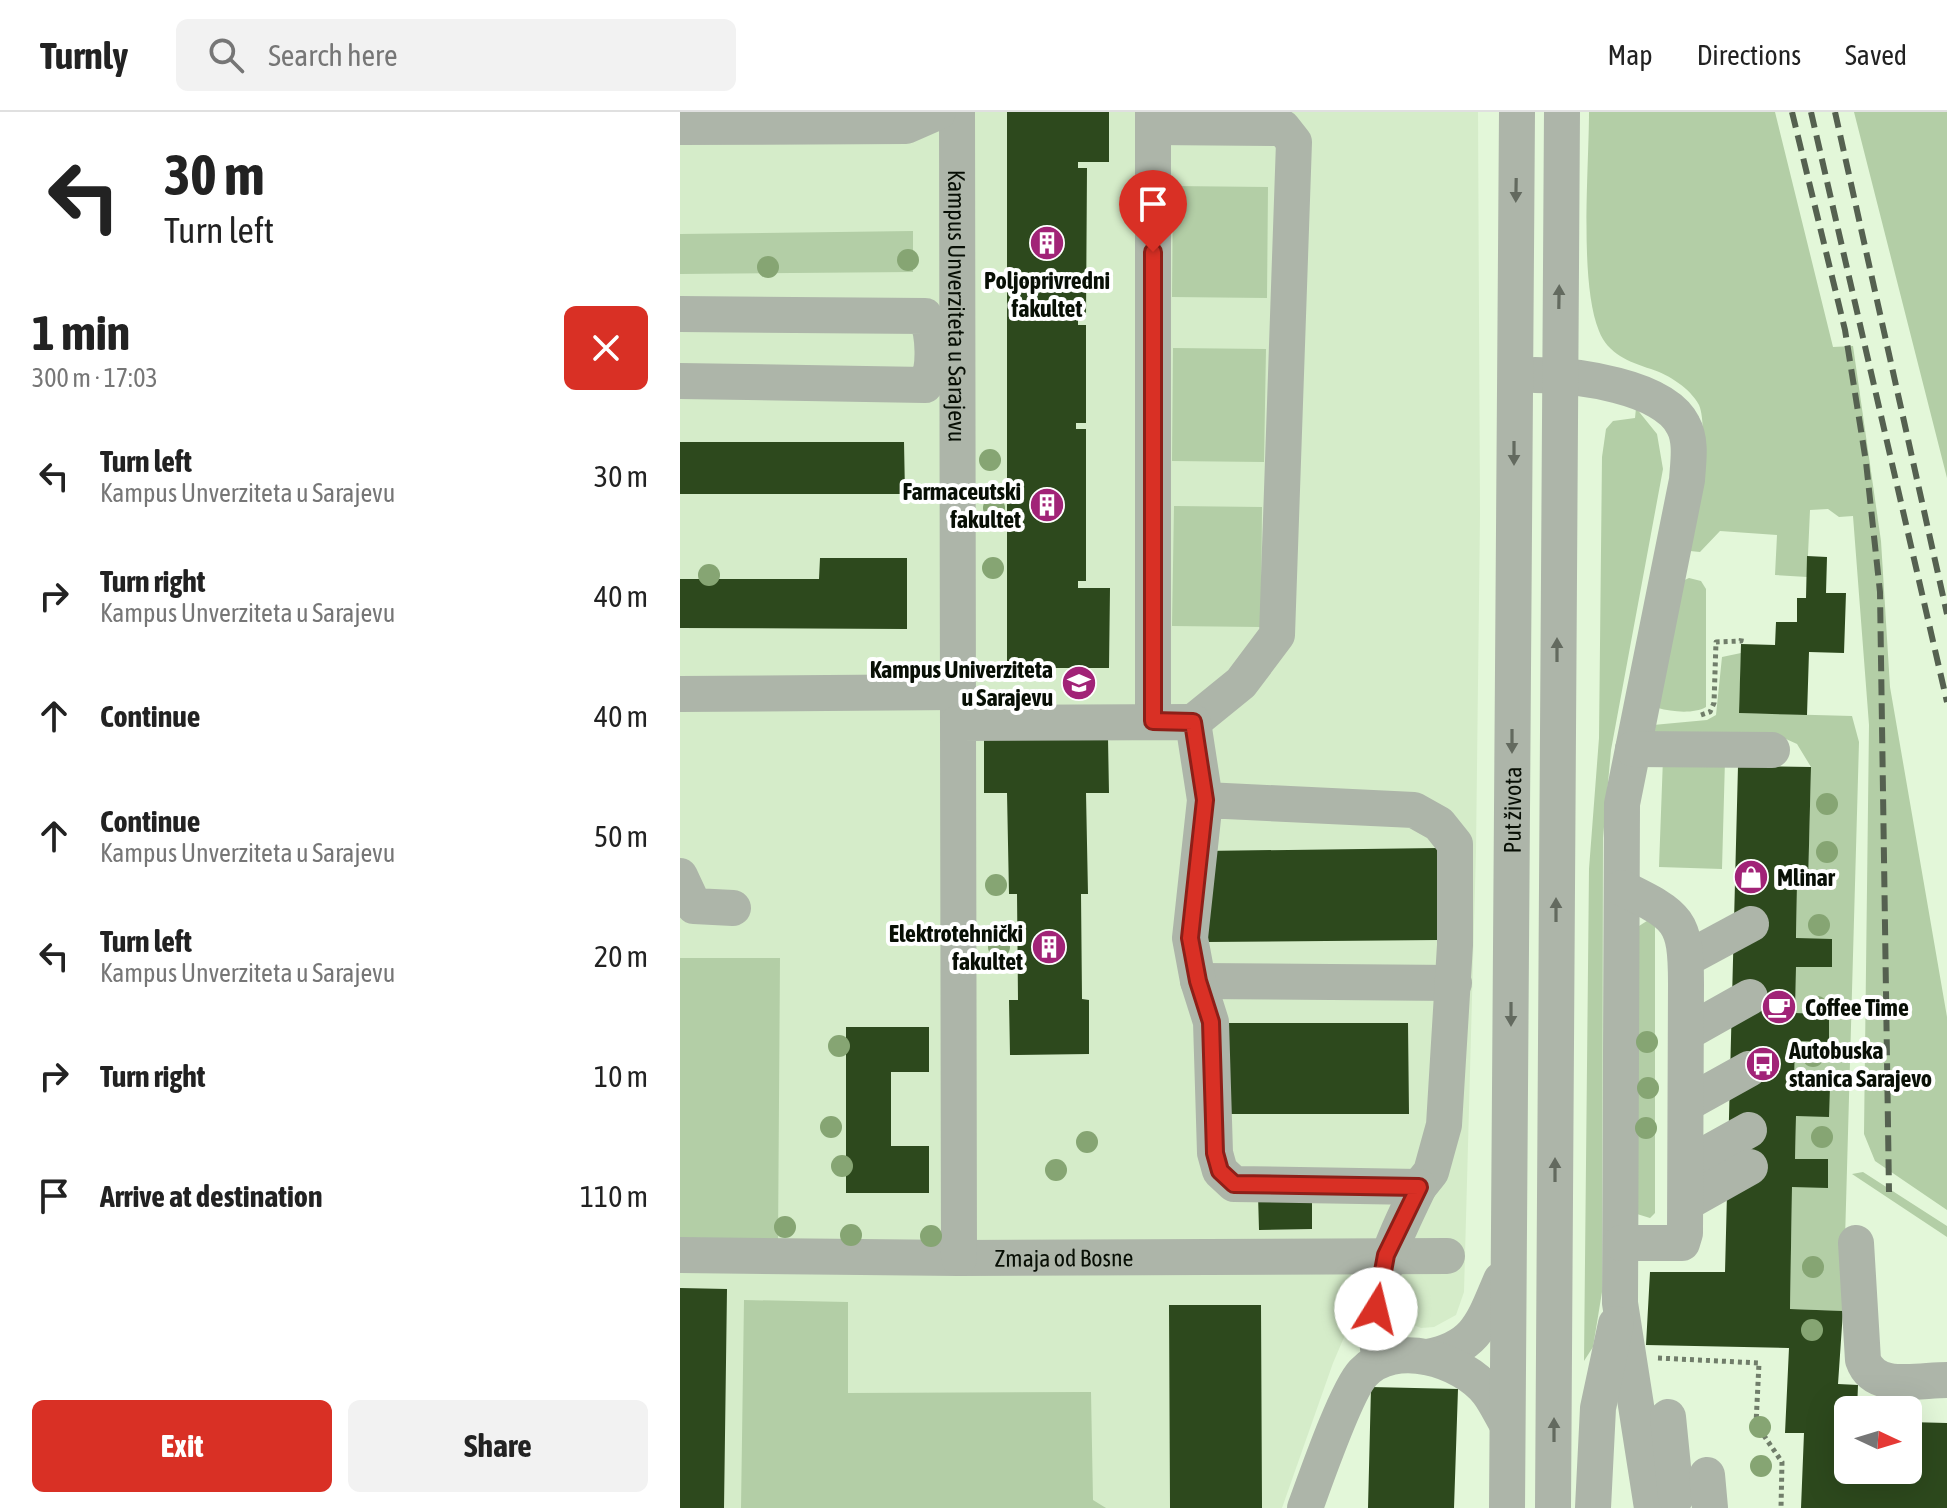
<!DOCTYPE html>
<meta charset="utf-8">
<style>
:root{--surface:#fff;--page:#f2f2f2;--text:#222;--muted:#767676;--line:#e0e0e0;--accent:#d93025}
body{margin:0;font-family:"Asap Condensed",sans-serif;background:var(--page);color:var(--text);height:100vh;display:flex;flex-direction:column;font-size:30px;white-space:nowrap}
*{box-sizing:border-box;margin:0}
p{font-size:26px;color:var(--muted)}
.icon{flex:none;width:44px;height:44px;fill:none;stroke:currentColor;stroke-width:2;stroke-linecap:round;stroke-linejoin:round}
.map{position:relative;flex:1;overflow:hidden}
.sheet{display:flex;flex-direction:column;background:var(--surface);width:680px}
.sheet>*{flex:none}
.guide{background:#fff;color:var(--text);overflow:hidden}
.needle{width:52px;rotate:94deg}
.fabs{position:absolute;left:1154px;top:1284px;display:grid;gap:16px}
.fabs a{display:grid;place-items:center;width:88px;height:88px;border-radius:12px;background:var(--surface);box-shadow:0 8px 32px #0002;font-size:40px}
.pin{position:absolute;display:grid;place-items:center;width:68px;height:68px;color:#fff;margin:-82px -34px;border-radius:50% 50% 50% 0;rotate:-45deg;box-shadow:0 0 8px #0007}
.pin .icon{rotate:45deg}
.me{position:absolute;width:88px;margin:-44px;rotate:9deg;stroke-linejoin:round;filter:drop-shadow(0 0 6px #0008)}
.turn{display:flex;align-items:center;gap:28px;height:168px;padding:0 32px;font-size:36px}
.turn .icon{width:104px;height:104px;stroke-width:2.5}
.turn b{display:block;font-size:56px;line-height:68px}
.round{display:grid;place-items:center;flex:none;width:84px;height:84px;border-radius:12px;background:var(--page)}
.headline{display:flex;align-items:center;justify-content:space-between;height:136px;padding:0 32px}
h1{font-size:48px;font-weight:700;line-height:60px}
.button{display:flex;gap:16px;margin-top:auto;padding:16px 32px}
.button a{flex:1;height:92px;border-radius:12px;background:var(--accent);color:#fff;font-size:32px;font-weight:700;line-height:92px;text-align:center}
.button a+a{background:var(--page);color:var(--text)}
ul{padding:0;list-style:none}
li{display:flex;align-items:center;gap:24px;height:120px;padding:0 32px}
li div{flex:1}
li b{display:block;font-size:30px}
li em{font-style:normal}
header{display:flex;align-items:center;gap:48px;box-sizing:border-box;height:112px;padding:0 40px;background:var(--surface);border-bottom:2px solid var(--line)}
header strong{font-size:38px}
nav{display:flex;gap:44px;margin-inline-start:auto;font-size:28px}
.search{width:560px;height:72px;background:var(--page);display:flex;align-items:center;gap:20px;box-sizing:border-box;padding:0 28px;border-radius:12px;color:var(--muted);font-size:30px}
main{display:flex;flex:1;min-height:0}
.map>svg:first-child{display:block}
</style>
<header>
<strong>Turnly</strong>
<div class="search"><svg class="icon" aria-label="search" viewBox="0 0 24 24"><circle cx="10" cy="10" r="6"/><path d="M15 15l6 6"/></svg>Search here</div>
<nav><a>Map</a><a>Directions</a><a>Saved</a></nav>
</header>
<main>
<section class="sheet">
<div class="guide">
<div class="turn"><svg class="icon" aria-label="left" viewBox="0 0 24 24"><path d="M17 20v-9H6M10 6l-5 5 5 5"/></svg><div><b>30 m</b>Turn left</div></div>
</div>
<div class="headline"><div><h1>1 min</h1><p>300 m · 17:03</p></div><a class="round" style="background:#d93025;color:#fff"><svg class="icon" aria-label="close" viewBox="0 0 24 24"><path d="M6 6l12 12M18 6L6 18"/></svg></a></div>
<ul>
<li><svg class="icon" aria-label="left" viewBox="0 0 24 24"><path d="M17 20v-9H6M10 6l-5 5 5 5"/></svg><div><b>Turn left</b><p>Kampus Unverziteta u Sarajevu</p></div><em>30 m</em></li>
<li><svg class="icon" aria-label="right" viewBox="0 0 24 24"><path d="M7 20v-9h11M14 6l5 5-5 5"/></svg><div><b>Turn right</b><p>Kampus Unverziteta u Sarajevu</p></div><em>40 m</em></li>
<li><svg class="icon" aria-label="ahead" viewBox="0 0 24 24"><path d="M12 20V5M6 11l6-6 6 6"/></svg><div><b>Continue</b></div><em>40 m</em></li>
<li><svg class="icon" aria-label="ahead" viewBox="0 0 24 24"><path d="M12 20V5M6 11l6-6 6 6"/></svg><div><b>Continue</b><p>Kampus Unverziteta u Sarajevu</p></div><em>50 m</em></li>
<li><svg class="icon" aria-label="left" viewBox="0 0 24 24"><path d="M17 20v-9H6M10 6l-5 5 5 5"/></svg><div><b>Turn left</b><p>Kampus Unverziteta u Sarajevu</p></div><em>20 m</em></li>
<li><svg class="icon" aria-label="right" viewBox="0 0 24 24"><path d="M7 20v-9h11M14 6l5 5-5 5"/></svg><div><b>Turn right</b></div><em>10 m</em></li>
<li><svg class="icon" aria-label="arrive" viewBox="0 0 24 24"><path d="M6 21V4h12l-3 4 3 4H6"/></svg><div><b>Arrive at destination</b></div><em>110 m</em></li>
</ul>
<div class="button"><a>Exit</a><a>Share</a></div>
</section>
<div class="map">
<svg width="1267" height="1396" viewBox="0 0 1267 1396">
<rect width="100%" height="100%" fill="#e3f7d9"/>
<path fill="#d5ecc9" d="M0,0H798L800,403L796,739L784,1180L776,1203L754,1215L741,1216L720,1208L686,1174L653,1251L602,1396H0Z"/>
<path fill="#b3cea6" d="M909,0H1095L1153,235L1173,234L1201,429L1210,575L1267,905V1098L1195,1049L1184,1022L1189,613L1173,404L1159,405L1148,397L1130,398L1127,465L1095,463L1097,423L1040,419L1020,440L1010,439C1014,408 1030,319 1019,293C1010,276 989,263 971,257C949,250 928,242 919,219C899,170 909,57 909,0Z
M1174,0H1267V366Z
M493,74L588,75L587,186L492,185Z
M233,119V160L0,162V122Z
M493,236L586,237L584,350L492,349Z
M956,296L977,322L983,357L931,638L923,726L922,1180L913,1235L904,1249L909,757L919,626L922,345L926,317L933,309L955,306Z
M494,394L582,395L581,515L492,514Z
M1009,466L1021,469L1026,477V595C1014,602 992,600 978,596L996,472Z
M1061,541L1059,601L1172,604L1179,630L1163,1199L1110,1197L1112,1075H1148V1048L1115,1047L1116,1004H1149V974L1114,973L1115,929H1149V902L1115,901L1117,772H1128L1131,655L1117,632L1106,627L971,626L973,613L1027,608L1036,603L1042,545Z
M983,646L1045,648L1042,757L979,755Z
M970,807L975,814V1101L970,1106L957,1102L959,814Z
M0,846H100L98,1131L0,1130Z
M1183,1060L1267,1114V1125L1172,1062Z
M64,1188L168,1190V1281L411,1280L413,1388L426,1396H61Z"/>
<path fill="#2d491d" d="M327,0H429V50H398V56H407L406,206H398V213H406V311H396V317H406V469H398V476H430L429,556H327Z
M0,330H224L225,382H0Z
M1127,444L1147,445L1146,481H1166L1164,541L1129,540L1127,603L1059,601L1061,532L1095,533L1096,510H1117V486H1126Z
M140,446H227V517L0,516V467H139Z
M428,626L429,681H406L408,782H401L402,887L409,888V942L330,943L329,888H338L337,782H329L327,681H304V628Z
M1058,654L1131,655L1128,773L1117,772L1116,826L1152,827V855H1116L1115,901L1149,902V930L1115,929L1114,973L1150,974L1149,1005L1116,1004L1115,1047H1148V1076L1112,1075L1110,1197L1163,1199L1158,1272L1178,1273L1177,1298H1168V1358H1228V1310L1267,1311V1396H1121L1124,1321H1105L1109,1236L966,1233L970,1160H1045Z
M758,736L759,828L525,830L523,739Z
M546,911H728L729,1002H546Z
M166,915H249V960H211V1034H249V1081H166Z
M578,1082H632V1117L579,1118Z
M0,1176L47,1177L44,1396H0Z
M489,1193H581L582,1396H490Z
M691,1275L778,1277L774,1396H688Z"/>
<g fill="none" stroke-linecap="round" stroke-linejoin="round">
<path stroke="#707d6a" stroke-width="5" stroke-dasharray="4 4" stroke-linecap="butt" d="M1021,603L1030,600L1034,591L1036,530L1061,529L1062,523
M978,1246L1079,1251L1076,1312L1102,1350L1101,1396"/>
<g stroke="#adb5a9" stroke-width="36">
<path id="s1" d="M277,0L278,611"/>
<path d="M0,15L226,14L258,0"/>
<path d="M473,15L603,16L614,30L597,523L561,571L513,610"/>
<path d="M0,202L245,204C254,220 256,258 245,273L0,269"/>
<path d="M855,263C895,263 984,274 1003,313C1012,329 1008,351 1007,368L942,692L940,1191L972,1396"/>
<path d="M0,582L278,580"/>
<path d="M473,609V0"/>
<path d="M953,637L1092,638"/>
<path d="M0,764L14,794L53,796"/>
<path d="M1006,847L1071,812"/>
<path d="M518,869L774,871"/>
<path d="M1006,921L1070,885"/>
<path d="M1006,992L1069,957"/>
<path d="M1006,1053L1069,1018"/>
<path d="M1006,1091L1070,1055"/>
<path d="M941,1131H1002L1005,1121L1006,872C1006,808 999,804 942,776"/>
<path d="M1176,1131L1183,1248C1194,1280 1238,1268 1267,1268"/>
<path id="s2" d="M0,1143L279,1146L767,1144"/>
<path d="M279,1146L278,611L513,610L525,688L734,698L759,712L775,732V833L764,1013L751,1060L739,1075L554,1072L540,1059L535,1041L531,910L518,869L510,826L525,688"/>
<path d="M748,1245C797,1235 803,1210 821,1168"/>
<path d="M700,1247C686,1183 712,1131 739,1075"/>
<path d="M988,1305L996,1385"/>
<path d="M1027,1363L1030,1396"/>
<path d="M625,1396C635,1369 666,1279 683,1261C714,1227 782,1247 808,1280C815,1289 821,1302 827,1312"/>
<path id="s3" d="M827,1396L837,0"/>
<path d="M873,1396L882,0"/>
<path d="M913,1396L918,1296L936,1212"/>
</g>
<path stroke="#556150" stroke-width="6" stroke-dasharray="16 8" stroke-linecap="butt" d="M1112,0L1165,218L1186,350L1200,480L1209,1080
M1131,0L1267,590
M1155,0L1267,502"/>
</g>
<g fill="#86a573">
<circle cx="228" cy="148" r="11"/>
<circle cx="88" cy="155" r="11"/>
<circle cx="310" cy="348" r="11"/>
<circle cx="314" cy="396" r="11"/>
<circle cx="313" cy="456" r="11"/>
<circle cx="29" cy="463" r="11"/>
<circle cx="1147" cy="692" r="11"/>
<circle cx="1147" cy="740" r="11"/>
<circle cx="316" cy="773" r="11"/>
<circle cx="1139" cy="813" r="11"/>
<circle cx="319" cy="835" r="11"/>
<circle cx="1137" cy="895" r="11"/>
<circle cx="967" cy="930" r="11"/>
<circle cx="159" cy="934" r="11"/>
<circle cx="1133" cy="944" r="11"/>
<circle cx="968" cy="976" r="11"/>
<circle cx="151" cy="1015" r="11"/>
<circle cx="966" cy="1016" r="11"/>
<circle cx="1142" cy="1025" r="11"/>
<circle cx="407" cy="1030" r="11"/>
<circle cx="162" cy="1054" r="11"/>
<circle cx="376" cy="1058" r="11"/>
<circle cx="105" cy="1115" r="11"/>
<circle cx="171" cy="1123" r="11"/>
<circle cx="251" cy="1124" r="11"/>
<circle cx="1133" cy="1155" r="11"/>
<circle cx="1132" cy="1218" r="11"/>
<circle cx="1080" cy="1315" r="11"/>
<circle cx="1081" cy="1354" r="11"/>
</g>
<defs><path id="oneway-solid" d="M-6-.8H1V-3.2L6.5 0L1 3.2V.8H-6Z" transform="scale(2)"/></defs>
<g fill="#636a5f">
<use href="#oneway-solid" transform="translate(836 78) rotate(91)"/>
<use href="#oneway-solid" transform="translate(879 185) rotate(-89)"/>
<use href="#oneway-solid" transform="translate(834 341) rotate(90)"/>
<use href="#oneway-solid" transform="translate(877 538) rotate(-90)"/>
<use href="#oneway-solid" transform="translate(832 629) rotate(90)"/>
<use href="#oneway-solid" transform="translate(876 798) rotate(-90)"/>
<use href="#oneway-solid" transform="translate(831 902) rotate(90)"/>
<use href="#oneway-solid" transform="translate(875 1058) rotate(-90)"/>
<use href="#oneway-solid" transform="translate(874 1318) rotate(-90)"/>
</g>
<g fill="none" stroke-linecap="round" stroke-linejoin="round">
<g stroke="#8d1f18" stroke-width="20">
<path id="route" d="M473,140V609L513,610L525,688L510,826L518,869L531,910L535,1041L540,1059L554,1072L739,1075L706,1143L696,1197"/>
</g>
<use href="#route" stroke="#d93025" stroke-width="14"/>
</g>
<defs>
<g id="building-disc" transform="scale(1.8)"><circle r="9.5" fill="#a12377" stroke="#fff"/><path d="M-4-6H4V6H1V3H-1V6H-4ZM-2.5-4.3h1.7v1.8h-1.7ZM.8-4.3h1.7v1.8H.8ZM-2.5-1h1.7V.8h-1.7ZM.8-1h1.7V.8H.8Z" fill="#fff"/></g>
<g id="university-disc" transform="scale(1.8)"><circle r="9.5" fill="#a12377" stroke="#fff"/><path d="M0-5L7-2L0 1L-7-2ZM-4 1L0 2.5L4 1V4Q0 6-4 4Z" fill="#fff"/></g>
<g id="shop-disc" transform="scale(1.8)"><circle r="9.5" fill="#a12377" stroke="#fff"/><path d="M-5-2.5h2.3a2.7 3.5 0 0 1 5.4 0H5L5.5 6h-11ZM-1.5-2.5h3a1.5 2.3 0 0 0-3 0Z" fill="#fff"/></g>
<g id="cafe-disc" transform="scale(1.8)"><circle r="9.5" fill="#a12377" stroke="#fff"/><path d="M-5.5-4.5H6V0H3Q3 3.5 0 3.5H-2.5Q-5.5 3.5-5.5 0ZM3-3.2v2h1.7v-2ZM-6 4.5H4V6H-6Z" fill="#fff"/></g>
<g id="bus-disc" transform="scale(1.8)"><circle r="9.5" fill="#a12377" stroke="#fff"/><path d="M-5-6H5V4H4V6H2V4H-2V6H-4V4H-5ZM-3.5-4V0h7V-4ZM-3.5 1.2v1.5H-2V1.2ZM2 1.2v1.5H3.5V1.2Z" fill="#fff"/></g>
</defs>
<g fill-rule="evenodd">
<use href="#building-disc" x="367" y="131"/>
<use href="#building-disc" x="367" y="393"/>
<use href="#university-disc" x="399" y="571"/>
<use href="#shop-disc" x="1071" y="765"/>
<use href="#building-disc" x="369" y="835"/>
<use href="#cafe-disc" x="1099" y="895"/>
<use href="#bus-disc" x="1083" y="952"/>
</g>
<g text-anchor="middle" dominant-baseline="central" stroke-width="8" stroke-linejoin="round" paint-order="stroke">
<g font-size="24" font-weight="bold" fill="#080f05" stroke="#fff" text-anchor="end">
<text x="367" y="168" text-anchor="middle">Poljoprivredni<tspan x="367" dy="28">fakultet</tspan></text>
<text x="341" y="379">Farmaceutski<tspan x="341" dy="28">fakultet</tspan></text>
<text x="373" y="557">Kampus Univerziteta<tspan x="373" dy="28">u Sarajevu</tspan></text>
<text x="1097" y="765" text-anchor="start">Mlinar</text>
<text x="343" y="821">Elektrotehnički<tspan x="343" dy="28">fakultet</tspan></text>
<text x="1125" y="895" text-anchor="start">Coffee Time</text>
<text x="1109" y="938" text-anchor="start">Autobuska<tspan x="1109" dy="28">stanica Sarajevo</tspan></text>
</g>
<g font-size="24" fill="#080f05" stroke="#fff">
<text stroke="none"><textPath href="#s1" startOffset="194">Kampus Unverziteta u Sarajevu</textPath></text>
<text stroke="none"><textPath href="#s3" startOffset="698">Put života</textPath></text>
<text stroke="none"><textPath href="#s2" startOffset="384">Zmaja od Bosne</textPath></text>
</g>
</g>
</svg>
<div class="fabs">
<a><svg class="needle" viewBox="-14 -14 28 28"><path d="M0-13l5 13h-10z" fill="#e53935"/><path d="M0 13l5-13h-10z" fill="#767676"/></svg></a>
</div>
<div class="pin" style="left:473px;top:140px;background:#d93025"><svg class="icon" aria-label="arrive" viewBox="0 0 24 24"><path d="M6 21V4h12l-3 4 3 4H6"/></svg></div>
<svg class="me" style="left:696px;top:1197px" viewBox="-20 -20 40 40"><circle r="19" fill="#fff"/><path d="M0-13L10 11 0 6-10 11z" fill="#d93025"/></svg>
</div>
</main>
